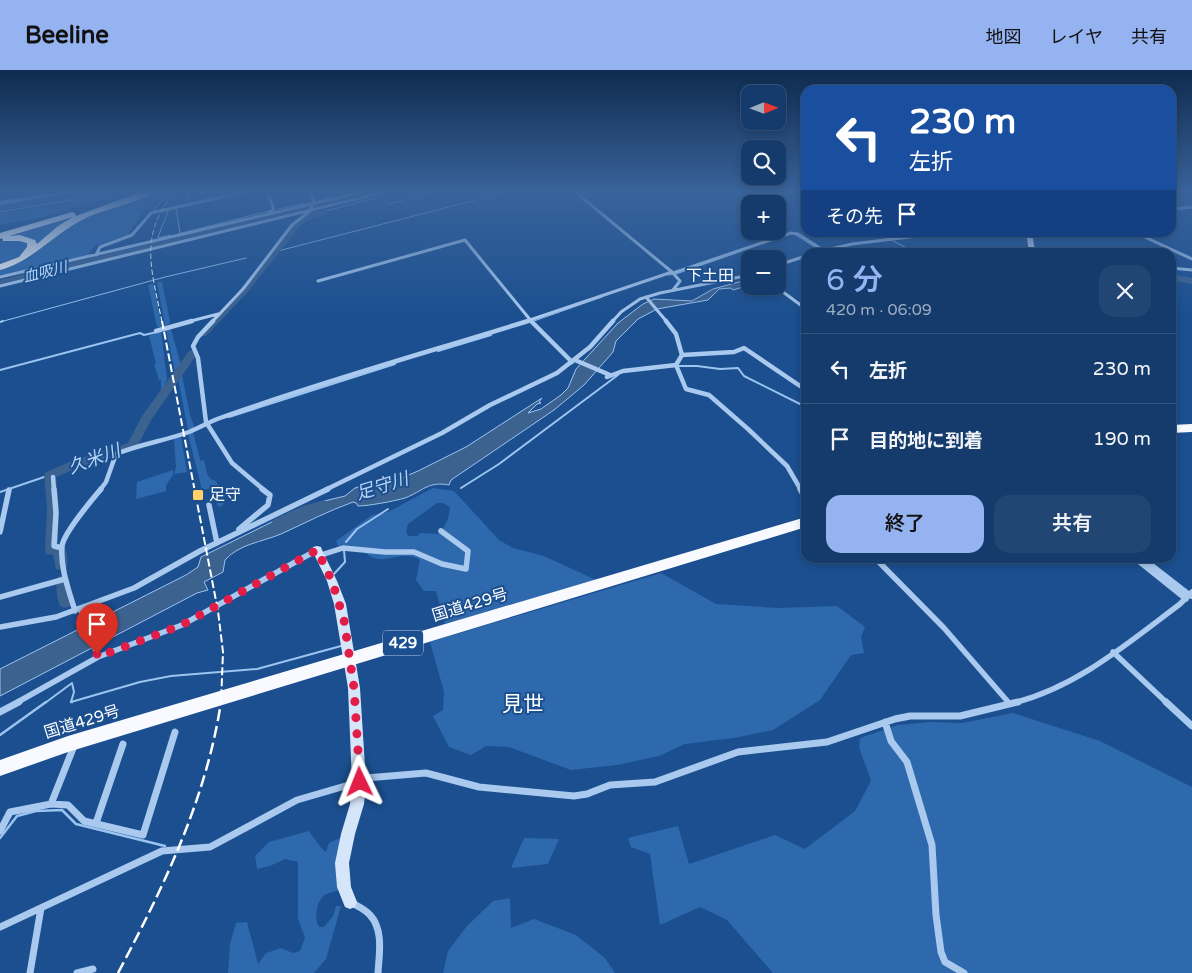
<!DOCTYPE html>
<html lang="ja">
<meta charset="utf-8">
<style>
:root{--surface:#143b6b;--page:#214673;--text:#f1f3f6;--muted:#9dadc1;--line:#33557e;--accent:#95b2f1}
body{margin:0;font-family:"Varela Round","Noto Sans JP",sans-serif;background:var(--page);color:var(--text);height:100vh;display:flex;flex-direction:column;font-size:19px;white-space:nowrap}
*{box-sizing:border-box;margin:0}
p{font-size:16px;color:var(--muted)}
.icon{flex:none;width:28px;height:28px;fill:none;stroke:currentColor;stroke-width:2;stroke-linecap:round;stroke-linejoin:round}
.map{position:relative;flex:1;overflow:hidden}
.side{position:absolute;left:801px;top:178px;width:375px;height:315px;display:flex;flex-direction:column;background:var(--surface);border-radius:15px;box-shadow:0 2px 8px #0003,0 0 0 1px var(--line)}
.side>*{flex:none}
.top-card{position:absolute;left:801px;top:15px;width:375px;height:152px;border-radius:15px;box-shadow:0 2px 8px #0003,0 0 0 1px var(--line);background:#1a4fa0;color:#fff;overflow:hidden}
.needle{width:32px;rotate:89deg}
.fabs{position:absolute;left:741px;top:15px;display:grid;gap:10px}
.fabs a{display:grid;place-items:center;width:45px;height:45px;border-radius:10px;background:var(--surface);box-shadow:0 2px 8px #0003,0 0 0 1px var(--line);font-size:25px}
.pin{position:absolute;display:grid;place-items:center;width:42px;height:42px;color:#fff;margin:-51px -21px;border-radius:50% 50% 50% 0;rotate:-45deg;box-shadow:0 0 5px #0007}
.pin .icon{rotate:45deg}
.me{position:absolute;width:55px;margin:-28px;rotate:358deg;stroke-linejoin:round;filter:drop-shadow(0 0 4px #0008)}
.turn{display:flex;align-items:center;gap:18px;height:105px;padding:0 25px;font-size:22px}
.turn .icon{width:65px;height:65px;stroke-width:2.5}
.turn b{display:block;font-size:35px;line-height:42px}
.then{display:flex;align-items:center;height:48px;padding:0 25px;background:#0003;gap:10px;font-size:19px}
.round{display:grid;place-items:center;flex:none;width:52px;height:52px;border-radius:15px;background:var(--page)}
.summary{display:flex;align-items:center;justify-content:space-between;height:85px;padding:0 25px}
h1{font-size:30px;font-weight:600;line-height:38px;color:var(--accent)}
.primary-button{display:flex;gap:10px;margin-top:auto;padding:10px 25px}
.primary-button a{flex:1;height:58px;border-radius:15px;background:var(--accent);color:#111;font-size:20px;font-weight:600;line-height:58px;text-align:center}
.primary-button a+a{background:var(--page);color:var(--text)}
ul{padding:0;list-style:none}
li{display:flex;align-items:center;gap:15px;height:70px;padding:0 25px;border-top:1px solid var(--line)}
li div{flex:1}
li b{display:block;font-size:19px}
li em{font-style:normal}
header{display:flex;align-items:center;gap:30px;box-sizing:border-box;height:70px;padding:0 25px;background:var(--accent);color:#111}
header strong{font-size:24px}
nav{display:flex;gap:28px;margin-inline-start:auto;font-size:18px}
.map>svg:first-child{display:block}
</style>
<header>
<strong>Beeline</strong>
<nav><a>地図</a><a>レイヤ</a><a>共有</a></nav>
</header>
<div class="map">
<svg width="1192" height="903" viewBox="0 0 1192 903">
<rect width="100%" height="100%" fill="#1b4f8f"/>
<path fill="#2e69ad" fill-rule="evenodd" d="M111,120H133L52,145L0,155V143C23,141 45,136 67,133C73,132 78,133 83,131L81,128Z
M157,120H162L160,126L147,140H140L148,142L142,143L143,144L140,146L128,164L95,176L87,185L0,206V199L28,189L73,152Z
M60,127V132L0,141V134Z
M95,140L36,178L35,174L10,167L0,169Z
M19,170L27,173L29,176L18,187L0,193V171Z
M157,212H162L170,251L169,254L165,256Z
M153,213L162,257H157L148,215Z
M171,259L181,295L176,306L166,260Z
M161,261L167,309L161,323V310H159L154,294L156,293L149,266Z
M182,305L190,345L195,358L188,360L178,309Z
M193,362L200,389L201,391L204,390C207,400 205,408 216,411L224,424L223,435L218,437L213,418L202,420L188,364Z
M181,367L187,402L174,404L176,397L174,369Z
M173,400V405L166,415V421L136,429L137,412Z
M433,418L454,421L499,470L513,478L544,486L596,510L445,554L436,521H424L416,510L420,490C403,480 391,493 374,488C367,485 361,478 353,476C349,475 342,476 338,476L336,471L372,445L388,442ZM437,433H443L450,437C449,448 446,456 438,464L420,463L418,466H408L406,461L408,454Z
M661,503L716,534L778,538L837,536L865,557L861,567L864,583L851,585L820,630L773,660L734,668L685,674L659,686L617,695L571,700L509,677L486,676L471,685L449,677L433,646L443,640L444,622L430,572Z
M1013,643L1100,671L1192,717V903H773L727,850L700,837L660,855L650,784L631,777L628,768L678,756L689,794L775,765L805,779L855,741L871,711L859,677L860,668L898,655L931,652L962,653Z
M309,761L322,779L326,782L329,773L340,768L337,796L339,820C334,822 327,823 323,826C316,834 314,849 319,857H324L333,846L336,836H341L326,889L314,903H228L230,874L236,853L247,852L258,894L266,883L281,878L293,883L300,881L305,868L298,849V792L285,789L270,796L257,799L255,786L269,772Z
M524,768L559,769L548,794L511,798Z
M510,828L511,858L534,849L576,865L605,888L615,903H443L448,881L467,856L493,831Z"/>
<path fill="#3c6290" stroke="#9cc4f0" d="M750,209V215L733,220L731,218L719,219L708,230L657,239L638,249L616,271L613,282L584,315L554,340L451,410L449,415C428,411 423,421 405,428C395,431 368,436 358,436L356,433L353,432C328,441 305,453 281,464C262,472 239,474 225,490L223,502L204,512L208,520L197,523L0,626V599L186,505L198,497L201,487L290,443H292V447L300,445L320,432L345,426L355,418L369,414L371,416L385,415L418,401L466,377L542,328L539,332L541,333L537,334L528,343L541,339L561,325L568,318L576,299L618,253L643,234L654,229L692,231L713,219Z"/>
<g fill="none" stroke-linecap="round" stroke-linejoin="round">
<path stroke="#9cc4f0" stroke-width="1" d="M185,120L190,134
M71,131H81
M318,131L334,125
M176,138L180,163
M278,139L312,132
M153,141L171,120
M0,142L66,131L109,120
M319,143L383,126L388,134L445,120
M880,162L888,168
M178,164L269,141
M796,165L819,180
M158,167L169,139
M158,168L171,165
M893,171L915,182
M274,182L515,120
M830,182H850
M668,205L676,204L742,181
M534,251L602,227
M0,252L165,207L246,188"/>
<path stroke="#9cc4f0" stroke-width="2" d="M0,252L3,251
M438,281L491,265
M677,296H697L720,299L738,298L744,306L806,337
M0,300L140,263L144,265L157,262
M229,347L395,294
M461,418L499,394L618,305
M0,422L50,405
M346,472L357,459L388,439
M333,505L345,492L344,480
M45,633L72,613L74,622L71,632L140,612L171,606L257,599L341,576"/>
<path stroke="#9cc4f0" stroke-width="2.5" d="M71,632H72
M0,665L46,632
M0,768L17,746L36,741L62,740L76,754L165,776"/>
<path fill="#3c6290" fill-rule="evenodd" d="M372,120H386L0,216V210Z
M324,140L328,142L327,144L310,149L300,156L246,224L206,266H200V262L240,220L294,152L304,145Z
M1171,204L1192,208V214L1171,210Z
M193,280L198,283L151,350L136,379L80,397L56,407L59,437L58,475L64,476C67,482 69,493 66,499L61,500L56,499L53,485L46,484L45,480L47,437L44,405L46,402L72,391L128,373L142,346L189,281Z
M324,430L328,432L330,435L328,438L310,443L278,457L274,455L272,452L274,449L303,436Z
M63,505L68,507C71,514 73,529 70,536L65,538L60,536C57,529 55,514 58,507Z"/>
<path stroke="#a9c9ee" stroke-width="3" d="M266,120L274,139L269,143
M573,120L672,202L680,211L673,220
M1171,139L1192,137
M1134,162L1192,189
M817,182L852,174L951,162
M96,185L100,177L132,165L151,143L253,120
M778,195L806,186
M1171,198L1192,200
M673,203L791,163L798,164L823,180
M0,207L371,120
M318,211L465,170L532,252
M0,216L393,120
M779,219L806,239
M646,227L667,252
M187,252L218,244
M212,252L243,219L292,155L310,141L314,130L309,120
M524,252L672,202
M612,252L621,242L640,229L660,223L750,205"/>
<path stroke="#a9c9ee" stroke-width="4.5" d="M213,251L198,267L193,276L198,288L206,352L232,393L264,420
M531,251L572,292
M666,251L676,264L682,285L676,295
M156,261L192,251
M682,285L734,282L744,278L806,320
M575,290L610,305
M676,295L686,319L709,325L748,359L787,396L801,420
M607,307L623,301L676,295
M53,407L54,420
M100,420L106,412L116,384C140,374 164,371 189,362C199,358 209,352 220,348C321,312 425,283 528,251
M325,420L442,363L490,335L557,303L590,277L613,251"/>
<path stroke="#a9c9ee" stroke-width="5.5" d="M54,419L56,443L54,476L62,478
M800,419L806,429
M209,435L217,473
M239,459L268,435L270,425L262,419
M0,462L9,420
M321,485L343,478L385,482H414L442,494L466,499L468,481L441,461
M875,488L944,558L1009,633
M1135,488L1186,529
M1142,488L1191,526
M0,527L65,509
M80,538L98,587
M75,541C69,521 60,498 62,476C64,462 91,431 101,419
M0,557L56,547L134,518L200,481L328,419
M1113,582L1167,633
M16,633L98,587L182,555L317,480
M1013,633C1077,617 1128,573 1180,534L1192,522"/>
<path stroke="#a9c9ee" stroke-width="7" d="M1166,632L1192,656
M0,642L19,632
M885,652L891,671L907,692L932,775L936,845L941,882L945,892L964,903
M51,734L74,676
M96,753L123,674
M0,761L10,742L51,734L68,735L84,751L143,765L175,662
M350,832C357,836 365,839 370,845C384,860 379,885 378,903
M0,857L162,781L210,777L297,730L359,712L366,708L426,703L479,717L574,726L587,724L610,715L655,712L738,682L827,672L895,649L910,646H960L1018,632
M30,903L41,838
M77,903L93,899"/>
<path fill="#a9c9ee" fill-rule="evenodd" d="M76,120H90L0,135V131Z"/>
<path fill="#d6e6fa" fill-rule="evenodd" d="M1026,162H1032L1035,182H1029Z
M317,476L321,477L322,480L337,511L346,534L360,618L366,712L364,734L355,764L349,793L351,817L357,832L355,837L350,839L345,837L337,817L335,793L341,764L350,734L352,712L348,618L334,534L327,511L312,480L313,477Z"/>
<path fill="#f8faff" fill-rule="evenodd" d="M1192,354V362L1171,363V355Z
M806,447V457L68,682L0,706V690L68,666Z"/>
<path fill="#fff" fill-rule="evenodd" d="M146,120H158C145,131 104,139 86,148C54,163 34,191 0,200V194L19,187L27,177V173L19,171H3L2,168L0,169V163L72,142L75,143L76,146ZM73,147L58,156L37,174L35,170L20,165L9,166Z"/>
<path stroke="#fff" stroke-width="1" stroke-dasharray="5.5 2.5" stroke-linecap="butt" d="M162,252C152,201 137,163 177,120"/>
<path stroke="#fff" stroke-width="2" stroke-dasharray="8 3" stroke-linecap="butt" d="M162,251L218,541L223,582L221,633"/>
<path stroke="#fff" stroke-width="2.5" stroke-dasharray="12 5" stroke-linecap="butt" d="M118,903C164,816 206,730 221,632"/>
</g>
<linearGradient id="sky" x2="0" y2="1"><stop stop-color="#0f2b4f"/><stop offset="0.49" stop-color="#39639b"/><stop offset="1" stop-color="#39639b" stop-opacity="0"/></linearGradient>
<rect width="1192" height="247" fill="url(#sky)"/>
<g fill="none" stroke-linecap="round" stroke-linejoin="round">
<path stroke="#e11d48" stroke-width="9" stroke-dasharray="0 16.2" d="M97,584L98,587L182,555L317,480L332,511L344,550L354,618L360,712"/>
</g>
<rect fill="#ffd166" stroke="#1b4f8f" stroke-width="2" x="192" y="419" width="12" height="12" rx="2.5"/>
<g text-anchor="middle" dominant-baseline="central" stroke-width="4" stroke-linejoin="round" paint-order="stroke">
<g font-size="15" font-style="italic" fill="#b5d3f5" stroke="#1b4f8f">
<text transform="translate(45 202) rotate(-14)">血吸川</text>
</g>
<rect fill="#1b4f8f" stroke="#bbcadd" stroke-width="1" x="383" y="560.5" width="40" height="25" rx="4"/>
<g font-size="15" font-weight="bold" fill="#fff">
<text x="403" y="573">429</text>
</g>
<g font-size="16" fill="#fff" stroke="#1b4f8f">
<text x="710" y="206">下土田</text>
</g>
<g font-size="16" fill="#fff" stroke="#1b4f8f" text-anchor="start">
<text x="209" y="425">足守</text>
</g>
<g font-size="16" fill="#fff" stroke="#1b4f8f">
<text transform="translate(470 535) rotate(-17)">国道429号</text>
<text transform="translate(82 652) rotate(-17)">国道429号</text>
</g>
<g font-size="18" font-style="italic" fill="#b5d3f5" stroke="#1b4f8f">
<text transform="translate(94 389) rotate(-20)">久米川</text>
<text transform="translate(382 416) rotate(-17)">足守川</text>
</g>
<g font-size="21" fill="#fff" stroke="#1b4f8f">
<text x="523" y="634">見世</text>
</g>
</g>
</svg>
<div class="fabs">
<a><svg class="needle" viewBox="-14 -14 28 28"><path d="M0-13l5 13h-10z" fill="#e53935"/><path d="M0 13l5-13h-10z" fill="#9dadc1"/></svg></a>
<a><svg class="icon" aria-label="search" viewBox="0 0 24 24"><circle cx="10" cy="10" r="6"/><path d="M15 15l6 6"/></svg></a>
<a>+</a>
<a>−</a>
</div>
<div class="pin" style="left:97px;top:584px;background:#d93025"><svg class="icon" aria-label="arrive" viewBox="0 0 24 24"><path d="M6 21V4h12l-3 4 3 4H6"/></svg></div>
<svg class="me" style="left:360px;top:712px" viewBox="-20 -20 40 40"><path d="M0-17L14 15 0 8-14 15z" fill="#e11d48" stroke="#fff" stroke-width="4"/></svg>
<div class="top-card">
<div class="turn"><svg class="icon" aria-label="left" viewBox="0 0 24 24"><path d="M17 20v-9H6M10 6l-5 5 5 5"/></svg><div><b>230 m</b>左折</div></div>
<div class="then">その先<svg class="icon" aria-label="arrive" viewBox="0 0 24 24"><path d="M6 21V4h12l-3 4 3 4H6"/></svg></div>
</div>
<section class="side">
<div class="summary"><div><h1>6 分</h1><p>420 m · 06:09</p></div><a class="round"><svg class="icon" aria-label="close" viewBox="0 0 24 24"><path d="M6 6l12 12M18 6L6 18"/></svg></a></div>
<ul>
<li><svg class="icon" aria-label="left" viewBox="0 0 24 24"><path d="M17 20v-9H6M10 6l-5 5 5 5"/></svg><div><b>左折</b></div><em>230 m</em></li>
<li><svg class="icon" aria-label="arrive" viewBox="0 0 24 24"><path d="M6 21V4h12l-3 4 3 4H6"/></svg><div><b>目的地に到着</b></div><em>190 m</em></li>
</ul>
<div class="primary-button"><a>終了</a><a>共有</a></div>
</section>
</div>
